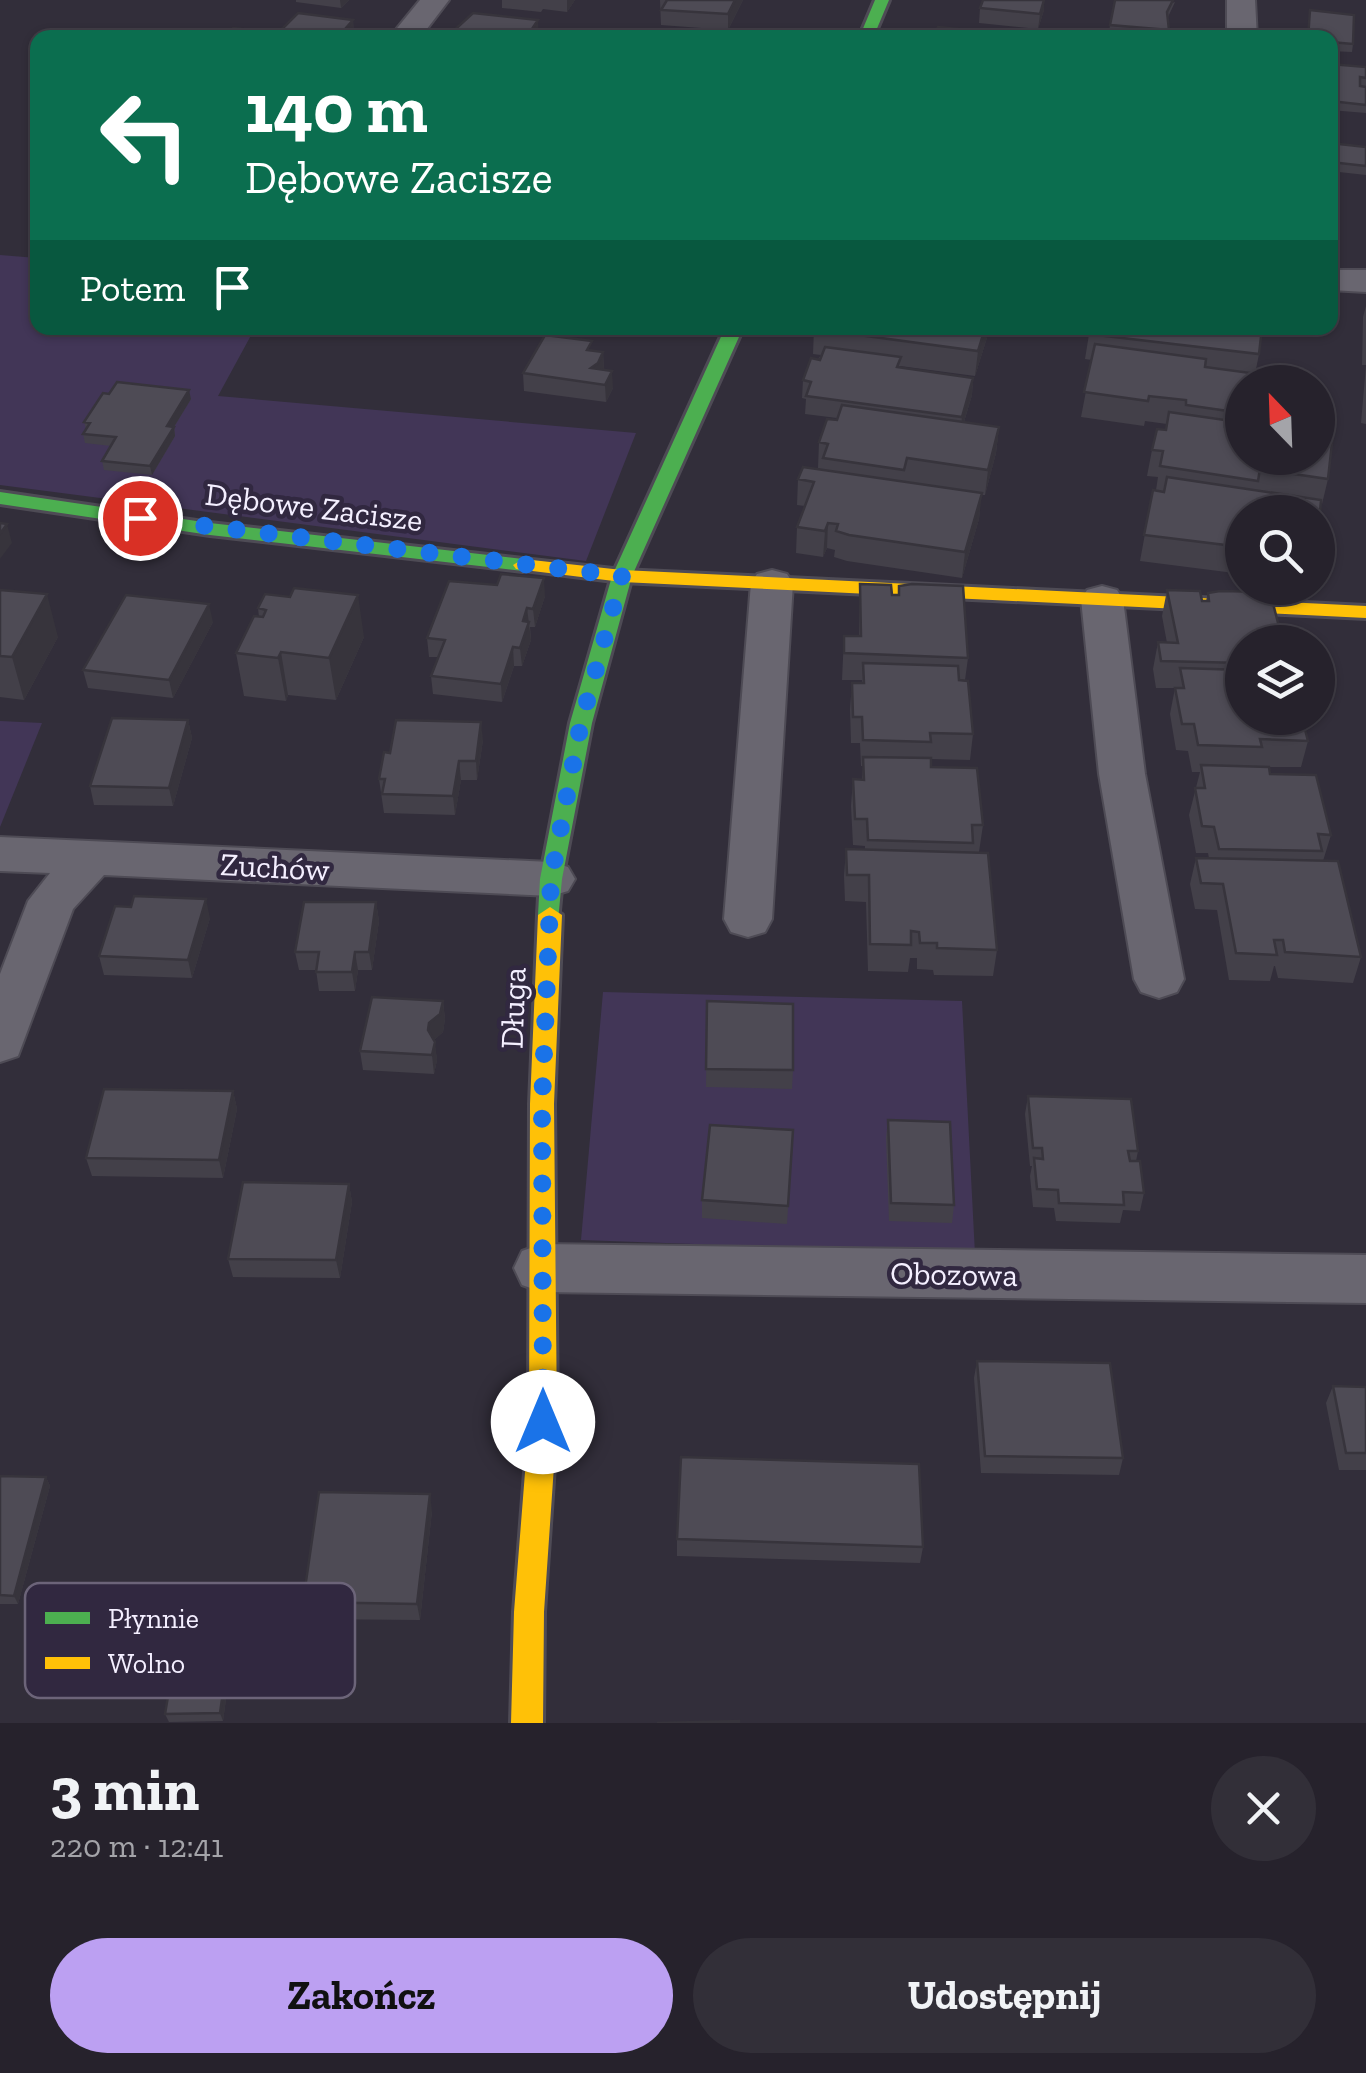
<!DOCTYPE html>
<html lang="pl">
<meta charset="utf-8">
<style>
:root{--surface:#26222c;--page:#322f38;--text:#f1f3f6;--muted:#a4a4a9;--line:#423f48;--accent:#bca0f2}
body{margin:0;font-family:"Zilla Slab",serif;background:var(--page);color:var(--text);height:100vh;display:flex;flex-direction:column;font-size:38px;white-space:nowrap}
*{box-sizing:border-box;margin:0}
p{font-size:32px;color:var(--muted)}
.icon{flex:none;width:55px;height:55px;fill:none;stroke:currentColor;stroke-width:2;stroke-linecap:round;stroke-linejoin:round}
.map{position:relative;height:1723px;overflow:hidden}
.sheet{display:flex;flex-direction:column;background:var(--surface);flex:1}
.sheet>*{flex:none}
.hud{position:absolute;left:30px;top:30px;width:1308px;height:305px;border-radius:20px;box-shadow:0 2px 8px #0004,0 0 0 2px var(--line);background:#0b6e4f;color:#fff;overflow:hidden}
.needle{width:65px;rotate:337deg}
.fabs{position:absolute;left:1225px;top:365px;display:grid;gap:20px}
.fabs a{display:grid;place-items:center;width:110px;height:110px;border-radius:50%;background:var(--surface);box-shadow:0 2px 8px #0004,0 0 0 2px var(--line);font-size:50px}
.pin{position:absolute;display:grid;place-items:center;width:85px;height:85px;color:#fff;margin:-42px;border:5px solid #fff;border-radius:50%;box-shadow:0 2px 10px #0007}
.me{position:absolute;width:110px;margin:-55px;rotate:0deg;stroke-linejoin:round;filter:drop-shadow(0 0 8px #0008)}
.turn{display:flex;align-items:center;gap:35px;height:210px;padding:0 50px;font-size:45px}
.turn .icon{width:130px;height:130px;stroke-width:2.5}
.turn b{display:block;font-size:70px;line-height:85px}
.then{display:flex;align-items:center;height:95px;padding:0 50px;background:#0003;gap:20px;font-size:38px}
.round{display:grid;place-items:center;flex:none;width:105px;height:105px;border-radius:52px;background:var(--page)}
.head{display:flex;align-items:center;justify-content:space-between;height:170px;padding:0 50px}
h1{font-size:60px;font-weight:800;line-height:75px}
.button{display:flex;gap:20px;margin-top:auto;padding:20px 50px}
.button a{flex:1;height:115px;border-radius:60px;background:var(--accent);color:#111;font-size:40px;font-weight:800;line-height:115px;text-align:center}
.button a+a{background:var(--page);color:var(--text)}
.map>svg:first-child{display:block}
</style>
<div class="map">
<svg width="1366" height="1723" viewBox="0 0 1366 1723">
<rect width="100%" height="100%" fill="#322e3a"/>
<path fill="#423657" d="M0,255L37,258L38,328H255L218,396L636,433L586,561L0,485Z
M0,721L42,723L0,827Z
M603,992L962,1001L975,1254L581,1240Z"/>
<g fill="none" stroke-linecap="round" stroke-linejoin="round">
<g stroke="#4e4b55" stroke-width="4">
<path id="street" d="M420,0H449L420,38H389Z
M1227,0H1255L1257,38H1227Z
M1330,270H1366V292L1330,290Z
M772,570L787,574L793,583L772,919L765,932L748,937L731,932L724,919L751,583L757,574Z
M1102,586L1117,590L1123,599L1145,774L1184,979L1177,992L1159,998L1141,992L1134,979L1099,774L1081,599L1087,590Z
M0,837L551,862L568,867L575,879L568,891L551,896L104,875L73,909L18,1056L0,1062V974L28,901L50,873L0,871Z
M542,1244L1366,1255V1303L542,1292L522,1285L514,1268L522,1251Z"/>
</g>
<g stroke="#4e4b55" stroke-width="6">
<path id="fast" d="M875,0H889L873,38H859Z
M725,328H743L632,576L592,723L562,879L558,921H542L538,915L540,879L570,723L612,576Z
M0,492L210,523L523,559L533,565L523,571L210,535L0,504Z"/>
</g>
<g stroke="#4e4b55" stroke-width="6">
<path id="slow" d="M523,559L622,570L1366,606V618L622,582L516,569L513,565Z
M550,907L562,915L554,1104L557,1422L544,1612L543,1723H511L514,1612L529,1422L530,1104L538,915Z"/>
</g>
<use href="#street" fill="#696670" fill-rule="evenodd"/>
<use href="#fast" fill="#4caf50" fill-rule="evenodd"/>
<use href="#slow" fill="#ffc107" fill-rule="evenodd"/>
</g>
<path fill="#434049" d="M296,0H349L341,8L296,2Z
M502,0H575L567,12L543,9L541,12L502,8Z
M660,0H743L728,30L661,25Z
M1175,2L1168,17L1169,30L1168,38L1109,33L1110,25Z
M980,8L1044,10L1038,29L979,23Z
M1310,10L1353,44L1352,52L1330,51V38H1307Z
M353,20L354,38H280L279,32Z
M1330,64L1366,67V113L1330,110Z
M1330,143L1366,147V175L1330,171Z
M1366,306V424L1361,423L1366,365H1362L1363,317Z
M310,328H366L365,330L343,328L340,334L311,331Z
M814,328H990L975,376L900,366V368L973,378L972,395L964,422L999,427L996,453L985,495H981L979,519L962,578L847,561L834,557L835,550L827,548L823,557L796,553L797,527L805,506L797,505L798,479L822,470L818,468L819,442L837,418L805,414L806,399L802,398L803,380L821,355L813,354Z
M1090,328L1259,354L1255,374L1242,382V458L1328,479L1322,504L1242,512V574L1140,561L1153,490H1156L1158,477L1147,476L1152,450L1166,430L1167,424L1145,421L1144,426L1081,417L1092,360L1085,359Z
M592,351L603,352L604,370L613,388L606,402L524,391L523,373Z
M191,399L174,427L175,436L152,475L104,470L102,461L111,446L85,443L83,434L86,429L84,422Z
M860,584L892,595H899L968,658L965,680L973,734L970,760L931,759V767L983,825L979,852L997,950L993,976L934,975L933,970L917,969V958H910L908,972L868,971L866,902L845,901L844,876L846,849L865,850V846L853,845L851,806L853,779L862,780L863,766H861L860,743H851L850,709L852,683H862V680H842L844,636H859Z
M0,590L58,637L24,700L0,697Z
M1167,590L1202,601H1206L1208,593L1242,642V718L1308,741L1301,767H1257L1270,774L1331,835L1323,861L1361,957L1353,983L1278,978L1275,966H1274L1270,981L1229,980L1217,910L1195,909L1190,884L1196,858H1209L1208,853H1196L1189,815L1200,772H1192L1188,751L1176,750L1170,714L1175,688H1156L1153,669L1158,642L1167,643L1162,616Z
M265,594L364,637L336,700L288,695L286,701L244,696L236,653L259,617L258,608Z
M545,596L535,627H530L531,640L522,666H514L502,702L433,694L431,676L438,657H429L427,638Z
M213,622L173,698L88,688L83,670Z
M188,720L192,738L173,806L94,805L90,786Z
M483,740L477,780H461L455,815L384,813L379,779L390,753Z
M376,902L379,921L372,970H358L355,991H319L316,970H299L295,952Z
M210,918L192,978L104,975L99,956Z
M443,1001L445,1019L443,1032L434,1040L437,1060L434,1074L363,1070L360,1051Z
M707,1001L793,1070L792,1089L706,1087Z
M233,1091L237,1109L223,1178L92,1176L86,1158Z
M1028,1096L1138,1151L1136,1161L1144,1193L1140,1211L1123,1210L1120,1223L1056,1221L1054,1208L1033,1207L1030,1176L1032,1166H1030L1025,1114Z
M888,1120L954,1205L952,1223L889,1221L886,1138Z
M793,1130L787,1224L702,1218V1200Z
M349,1184L352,1202L340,1278L233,1277L228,1259Z
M977,1361L1123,1458L1119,1475L981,1473L974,1378Z
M1333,1386L1366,1387V1470H1339L1326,1403Z
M0,1476L46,1477L50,1486L18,1604H0Z
M432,1511L420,1620L307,1619L303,1602Z
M677,1539L923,1547L920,1563L677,1556Z
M234,1640L223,1721L169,1722L165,1714Z"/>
<path fill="#37343c" d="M340,0H349L341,8Z
M567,0H575L567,12Z
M735,0H743L728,30V14Z
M1044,0V10L1038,29L1040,14Z
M353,20L354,38H337Z
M538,20L539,38H526Z
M985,328H990L975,376L978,351Z
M603,352L604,370L591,368Z
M612,371L613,388L606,402L605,385Z
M973,378L972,395L960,435L962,417Z
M189,390L191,399L169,435L167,426Z
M174,427L175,436L152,475L150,466Z
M999,427L996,453L985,495L988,470Z
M982,493L979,519L962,578L965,552Z
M828,523L827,548L823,557L825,531Z
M7,524L12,543L0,559V534Z
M544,578L545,596L535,627L533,609Z
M47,594L58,637L24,700L12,657Z
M358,595L364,637L336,700L329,658Z
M209,604L213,622L173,698L169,680Z
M527,608L531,640L522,666L520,648L523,621Z
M513,647L514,666L502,702L501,684Z
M281,652L288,695L286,701L278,658Z
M188,720L192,738L173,806L169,788Z
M481,722L483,740L477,780L476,761Z
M459,761L461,780L455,815L453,796Z
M206,899L210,918L192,978L188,960Z
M376,902L379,921L372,970L369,952Z
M355,952L358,970L355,991L352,972Z
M443,1001L445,1019L443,1032L432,1042L428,1030L429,1023Z
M435,1042L437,1060L434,1074L432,1055Z
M233,1091L237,1109L223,1178L219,1160Z
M349,1184L352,1202L340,1278L336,1260Z
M46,1477L50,1486L18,1604L14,1596Z
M430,1494L432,1511L420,1620L417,1604Z
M232,1631L234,1640L223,1721L220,1713Z"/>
<path fill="#4e4b55" stroke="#37343c" stroke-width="2.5" d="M667,0H735L728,14L661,10Z
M983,0H1044L1040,14L980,8Z
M1115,0H1173L1167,12L1169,30L1110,25Z
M1310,10L1354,15L1353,44L1330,42V38H1308Z
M298,13L353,20L337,38H318L279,32Z
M473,13L538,20L526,38H455L456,36L449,35Z
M938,27L1007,34L1006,38H934Z
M233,28L275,33L271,38H223Z
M643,31L700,38H639Z
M1330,64L1366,67V78L1360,77V86L1366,87V105L1330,101Z
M1330,143L1366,147V166L1330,162Z
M814,328H985L978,351L814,329Z
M1090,328H1262L1259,354L1088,334Z
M545,335L592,341L587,350L603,352L598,363L591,368L612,371L605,385L523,373Z
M1095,344L1206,359L1205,367L1258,374L1257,382H1242V413L1186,405V400L1149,396L1148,401L1084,392Z
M825,347L901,357L897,367L973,378L962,417L806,396L811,382L803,380L811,358L820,360Z
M117,382L189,390L167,426L174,427L150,466L102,461L116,437L83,434L90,423L84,422L103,393L109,394Z
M842,405L999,427L988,470L907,458L904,470L823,458L828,444L819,442L827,419L837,420Z
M1169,412L1225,420V427L1242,429V458H1318V432L1333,434L1328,479L1260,469L1258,481L1160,466L1163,451L1152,450L1157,429L1166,430Z
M803,467L982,493L965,552L849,535L836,531L838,524L828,523L825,531L797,527L814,482L798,479Z
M1167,477L1321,500L1318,537V512H1242V547L1144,535L1153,490L1164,492Z
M0,523L7,524L0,534Z
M501,574L544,578L533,609L527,608L523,621L529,622L520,648L513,647L501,684L431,676L445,640L427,638L449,581L497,585Z
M860,584L891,585L892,595H899V586L912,584L963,586L968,658L844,653V636H861Z
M294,588L358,595L329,658L281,652L278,658L236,653L254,616L263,617L266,610L258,608L265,594L290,597Z
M0,590L47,594L12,657L0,656Z
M1167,590L1200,591L1202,601H1209L1208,593L1220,591L1270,592L1283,642H1242V663L1161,661L1158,642L1178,643Z
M126,595L209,604L169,680L83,670Z
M863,663L958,666L959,680L968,681L973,734L930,733L931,742L863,740L862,717H853L852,683H864Z
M1180,668L1242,670V718H1302L1308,741L1260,739L1262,747L1198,745L1194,724H1182L1175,688H1184Z
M112,718L188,720L169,788L90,786Z
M396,720L481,722L476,761H459L453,796L382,794L385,779H379L384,752L390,753Z
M863,757L931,758V767L977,768L983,825H972L973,843L868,840L867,819H855L853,779L864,780Z
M1201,765L1269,767L1270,774L1316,775L1331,835L1318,834L1322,851L1219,849L1214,827L1202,826L1195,788H1205Z
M846,849L988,853L997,950L937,948V943H920L919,932L911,931V945L870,944L869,875H847Z
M1196,858L1338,861L1361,957L1285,952L1283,940H1274L1277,955L1236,953L1223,884L1201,883Z
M134,896L206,899L188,960L99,956L115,906L131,907Z
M304,902H376L369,952H355L352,972H316L319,952H295Z
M372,997L443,1001L440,1014L429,1023L428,1030L435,1042L432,1055L360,1051Z
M707,1001L793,1004V1070L706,1069Z
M104,1089L233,1091L219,1160L86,1158Z
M1028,1096L1131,1099L1138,1151H1128L1130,1161H1140L1144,1193L1123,1192L1124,1205L1059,1203L1058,1190L1037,1189L1034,1158L1043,1159L1042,1148H1033Z
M888,1120L950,1122L954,1205L891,1203Z
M710,1125L793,1130L788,1206L702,1200Z
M243,1182L349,1184L336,1260L228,1259Z
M977,1361L1110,1363L1123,1458L985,1456Z
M1333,1386L1366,1387V1453H1346Z
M681,1457L919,1464L923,1547L677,1539Z
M0,1476L46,1477L14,1596L0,1595Z
M319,1492L430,1494L417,1604L303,1602Z
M179,1631H232L220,1713L165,1714Z
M739,1721V1723H657Z"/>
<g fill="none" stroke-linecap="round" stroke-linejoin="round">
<path stroke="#1a73e8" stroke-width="18" stroke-dasharray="0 32.4" d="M140,518L622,576L581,723L551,879L542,1104L543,1422"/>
</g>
<g text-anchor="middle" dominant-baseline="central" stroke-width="9" stroke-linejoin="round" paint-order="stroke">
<g font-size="32" fill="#f4efff" stroke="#312840">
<text transform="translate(314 507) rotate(7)">Dębowe Zacisze</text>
<text transform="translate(275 867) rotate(3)">Zuchów</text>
<text transform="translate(513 1008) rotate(-88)">Długa</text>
<text transform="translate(954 1274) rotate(1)">Obozowa</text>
</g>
</g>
<rect x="25" y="1583" width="330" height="115" rx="15" fill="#312840" stroke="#6c6479" stroke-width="2.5"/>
<rect x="45" y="1612" width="45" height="12" fill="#4caf50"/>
<rect x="45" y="1657" width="45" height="12" fill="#ffc107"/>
<g font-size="28" fill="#f4efff">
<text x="108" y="1628">Płynnie</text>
<text x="108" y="1673">Wolno</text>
</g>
</svg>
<div class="fabs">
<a><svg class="needle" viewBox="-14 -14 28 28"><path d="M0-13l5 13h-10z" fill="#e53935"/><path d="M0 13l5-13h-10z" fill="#a4a4a9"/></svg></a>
<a><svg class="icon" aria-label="search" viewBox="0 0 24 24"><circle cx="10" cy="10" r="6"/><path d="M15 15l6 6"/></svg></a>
<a><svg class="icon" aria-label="layers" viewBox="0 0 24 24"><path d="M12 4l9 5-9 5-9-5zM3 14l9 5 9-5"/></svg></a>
</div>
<div class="pin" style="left:140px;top:518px;background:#d93025"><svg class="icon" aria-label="arrive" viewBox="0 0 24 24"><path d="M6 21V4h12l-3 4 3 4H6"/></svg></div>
<svg class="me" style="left:543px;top:1422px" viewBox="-20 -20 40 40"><circle r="19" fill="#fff"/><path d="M0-13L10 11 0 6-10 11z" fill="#1a73e8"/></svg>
<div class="hud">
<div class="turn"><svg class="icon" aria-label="left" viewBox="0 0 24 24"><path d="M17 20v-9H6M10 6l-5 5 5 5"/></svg><div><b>140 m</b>Dębowe Zacisze</div></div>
<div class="then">Potem<svg class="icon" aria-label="arrive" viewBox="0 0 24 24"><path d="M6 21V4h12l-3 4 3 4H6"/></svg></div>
</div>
</div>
<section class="sheet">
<div class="head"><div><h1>3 min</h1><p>220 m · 12:41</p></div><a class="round"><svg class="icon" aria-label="close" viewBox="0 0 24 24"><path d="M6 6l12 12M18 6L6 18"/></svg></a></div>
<div class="button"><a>Zakończ</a><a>Udostępnij</a></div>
</section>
